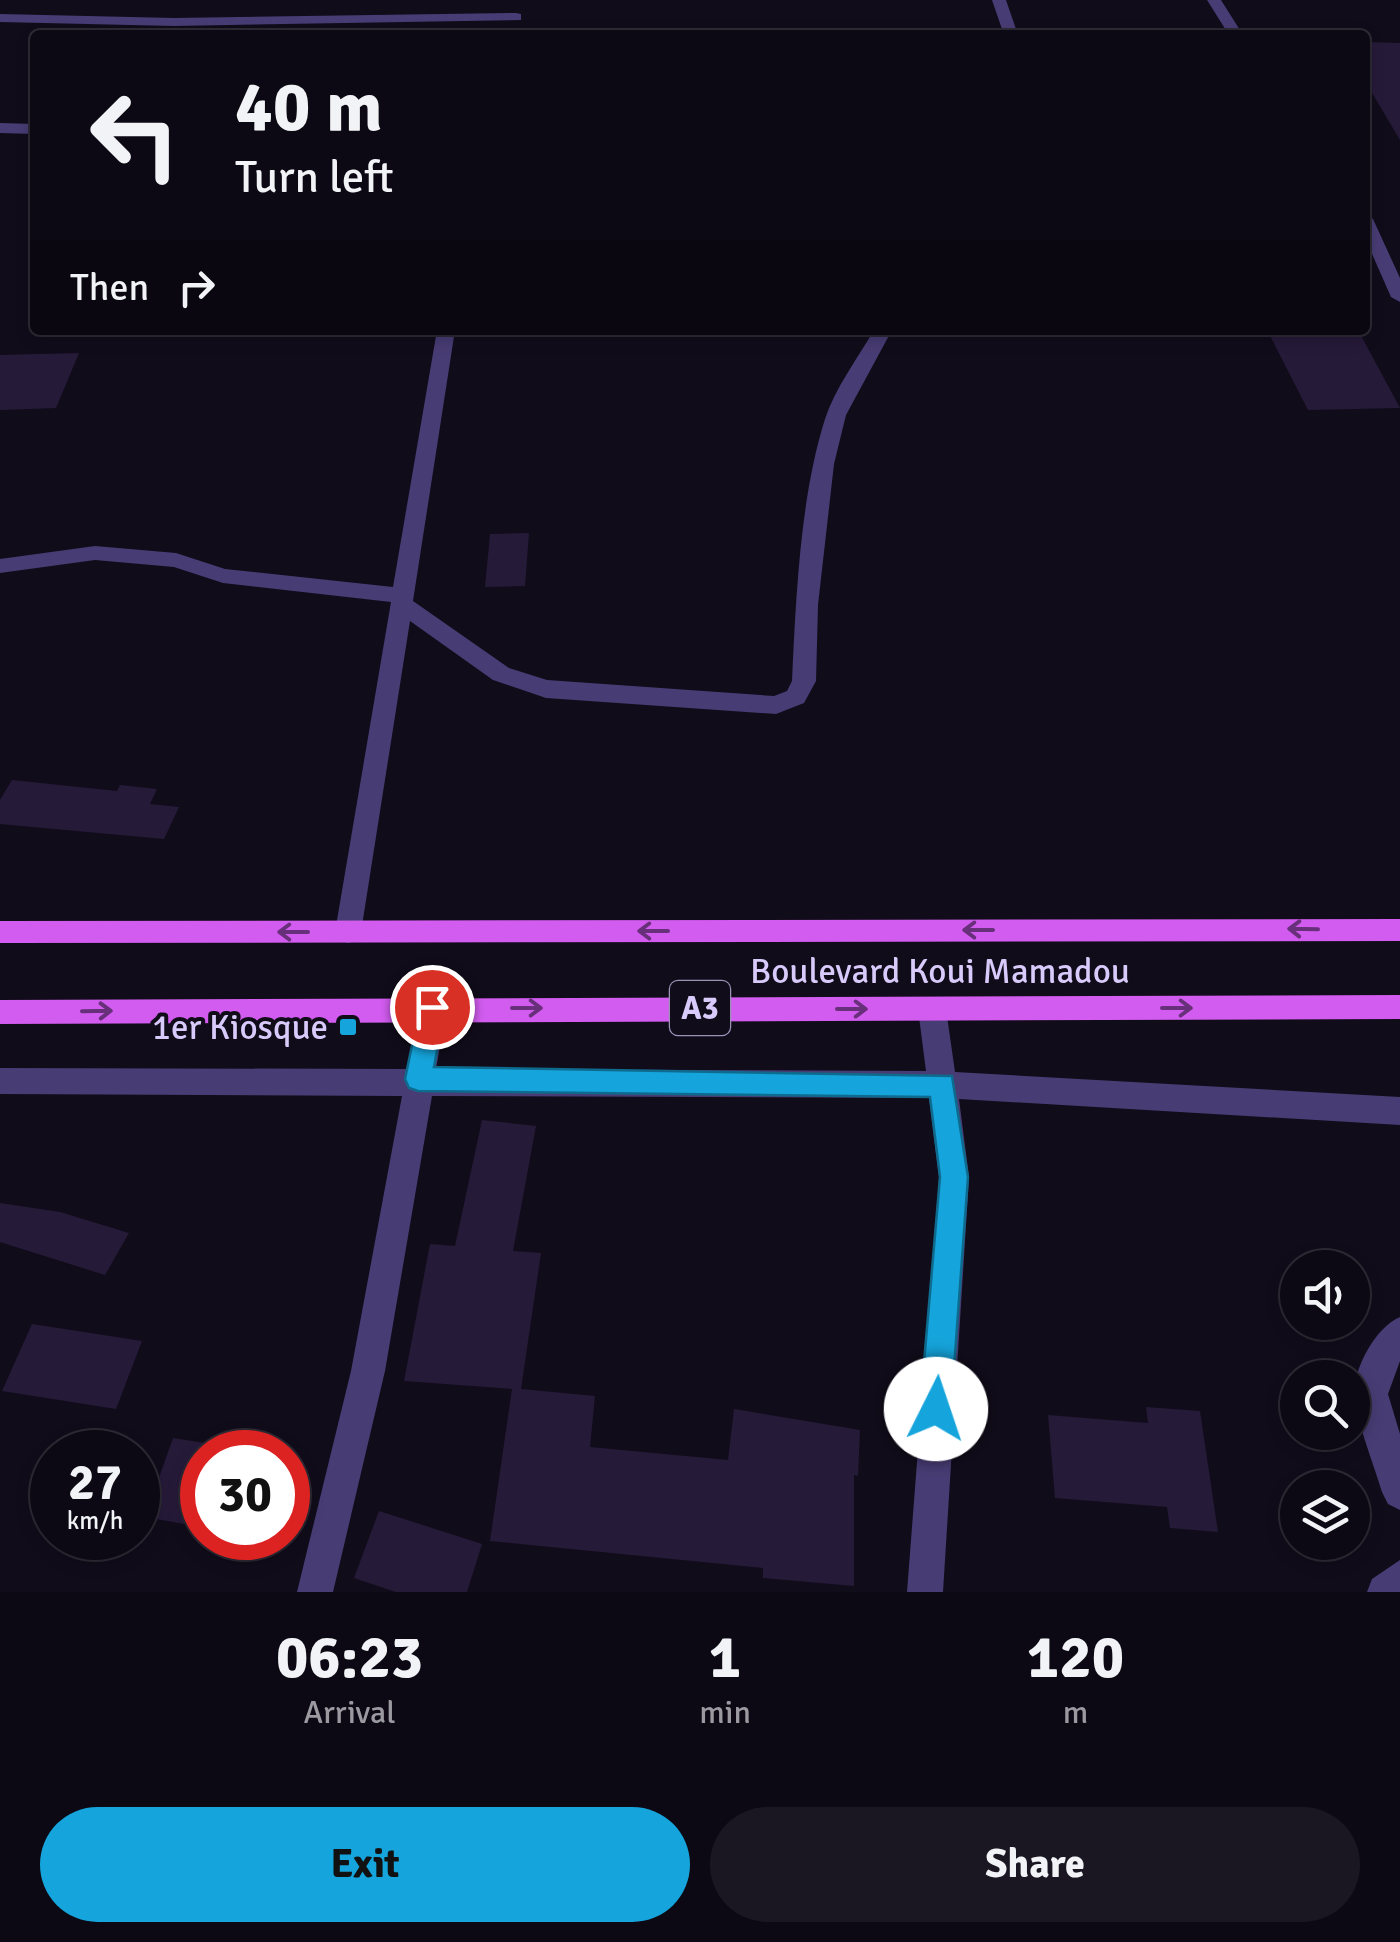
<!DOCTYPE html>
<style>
:root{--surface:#0d0914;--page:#1b1722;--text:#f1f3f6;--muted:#9a9aa0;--line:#2d2a34;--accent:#15a4db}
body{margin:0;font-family:Signika,sans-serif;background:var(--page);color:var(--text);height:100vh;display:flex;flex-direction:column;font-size:38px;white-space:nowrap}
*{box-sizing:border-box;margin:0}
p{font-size:32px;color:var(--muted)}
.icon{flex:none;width:55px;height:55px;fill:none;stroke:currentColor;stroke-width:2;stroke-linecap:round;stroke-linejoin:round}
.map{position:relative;height:1592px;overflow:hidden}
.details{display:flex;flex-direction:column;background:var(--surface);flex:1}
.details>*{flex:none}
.top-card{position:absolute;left:30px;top:30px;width:1340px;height:305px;border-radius:10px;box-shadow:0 5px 15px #0003,0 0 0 2px var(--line);background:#0d0914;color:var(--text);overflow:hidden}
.controls{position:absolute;left:1280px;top:1250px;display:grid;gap:20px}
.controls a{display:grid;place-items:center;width:90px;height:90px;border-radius:50%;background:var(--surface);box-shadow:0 5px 15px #0003,0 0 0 2px var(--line);font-size:50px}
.speed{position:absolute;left:30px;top:1430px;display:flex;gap:20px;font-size:50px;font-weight:700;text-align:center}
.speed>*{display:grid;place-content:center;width:130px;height:130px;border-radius:50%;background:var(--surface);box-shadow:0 5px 15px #0003,0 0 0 2px var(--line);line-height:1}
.speed small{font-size:25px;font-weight:400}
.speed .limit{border:15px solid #d22;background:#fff;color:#111}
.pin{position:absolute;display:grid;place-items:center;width:85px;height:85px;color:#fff;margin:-42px;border:5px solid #fff;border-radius:50%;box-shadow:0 2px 10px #0007}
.me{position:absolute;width:110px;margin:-55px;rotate:4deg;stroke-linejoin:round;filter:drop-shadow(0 0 8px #0008)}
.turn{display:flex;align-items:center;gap:35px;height:210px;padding:0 40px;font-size:45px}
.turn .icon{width:130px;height:130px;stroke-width:2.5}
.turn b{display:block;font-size:70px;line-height:85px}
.then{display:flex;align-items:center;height:95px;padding:0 40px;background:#0003;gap:20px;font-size:38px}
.eta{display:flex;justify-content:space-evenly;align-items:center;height:170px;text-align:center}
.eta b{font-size:60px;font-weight:700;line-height:70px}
.button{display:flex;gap:20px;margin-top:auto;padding:20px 40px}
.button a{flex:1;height:115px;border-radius:60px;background:var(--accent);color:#111;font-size:40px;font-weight:700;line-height:115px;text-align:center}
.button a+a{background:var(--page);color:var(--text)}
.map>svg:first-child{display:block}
</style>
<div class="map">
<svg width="1400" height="1592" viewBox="0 0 1400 1592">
<rect width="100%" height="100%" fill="#110c1a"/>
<path fill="#261a39" d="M1365,42L1400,43V140L1365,81Z
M1267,330H1358L1400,408L1308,410Z
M79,353L56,408L0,410V355Z
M529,533L525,586L485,587L490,534Z
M12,780L117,791L120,785L157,789L150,804L179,807L164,839L0,824V800Z
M482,1120L536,1126L513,1251L541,1253L521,1389L595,1396L590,1447L728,1460L734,1409L860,1430L858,1476L854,1475V1586L763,1578V1568L490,1541L512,1389L404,1381L430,1244L455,1246Z
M0,1203L60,1212L129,1233L105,1275L0,1242Z
M32,1324L142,1341L116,1409L2,1391Z
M1146,1407L1200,1411L1218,1532L1170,1528L1167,1507L1055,1498L1048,1415L1148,1423Z
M173,1438L211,1444L208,1452H202V1468L184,1524L145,1517Z
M379,1511L482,1544L467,1592H396L354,1578Z"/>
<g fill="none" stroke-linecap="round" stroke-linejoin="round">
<path fill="#483c74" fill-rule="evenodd" d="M992,0H1006L1018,35H1004Z
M1207,0H1221L1243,35H1229Z
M516,13L521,14V20L174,26L0,22V14L174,18Z
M0,123L35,124V134L0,133Z
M1365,214L1373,219L1400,278V302L1391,297L1365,238Z
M437,330H455L413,601L509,668L547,680L774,696L787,691L792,681C796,598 800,498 825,419C835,388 858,358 874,330H892L846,415L834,464L818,605L816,681L804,703L776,714L546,698L493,680L410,621L361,932L358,940L348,943L338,940L335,932L391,602L223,583L174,567L95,560L0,573V559L95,546L176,553L225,569L393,587Z
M433,995L443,998L447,1007L436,1069L926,1071L918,1009L922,1000L932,997L942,1000L946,1009L955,1072L1400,1097V1125L959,1099L969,1177L943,1592H907L939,1177L929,1098L432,1096L385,1371L333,1592H297L351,1371L402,1096L0,1094V1068L407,1069L419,1007L423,998Z
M1400,1317V1361L1388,1394L1400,1434V1510L1388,1504L1382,1492C1375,1468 1355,1417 1354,1394C1354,1367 1376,1327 1400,1317Z
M1400,1560V1592H1367L1372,1579Z"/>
<path fill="#d25cef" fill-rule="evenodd" d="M1400,919V941L0,943V921Z
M1400,995V1019L0,1024V1000Z"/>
</g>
<defs><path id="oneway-shaft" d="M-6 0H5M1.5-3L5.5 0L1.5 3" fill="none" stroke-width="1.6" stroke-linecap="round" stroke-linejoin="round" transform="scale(2.5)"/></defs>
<g stroke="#68307a">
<use href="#oneway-shaft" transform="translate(1303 929) rotate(-179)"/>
<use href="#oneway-shaft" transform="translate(978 930) rotate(180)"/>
<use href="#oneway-shaft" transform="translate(653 931) rotate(180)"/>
<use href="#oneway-shaft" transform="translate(293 932) rotate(-180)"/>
<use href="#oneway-shaft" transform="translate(527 1008)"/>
<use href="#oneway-shaft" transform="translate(1177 1008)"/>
<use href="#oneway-shaft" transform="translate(852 1009)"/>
<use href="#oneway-shaft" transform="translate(97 1011) rotate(-1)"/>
</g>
<path fill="#15a4db" stroke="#0e6b8e" stroke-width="2.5" d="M432,996L442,999L445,1007L434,1067L952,1076L968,1177L951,1409L946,1420L936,1424L925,1420L920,1409L940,1177L930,1097L418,1091L409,1088L405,1079L420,1007L423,999Z"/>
<rect fill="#15a4db" stroke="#110c1a" stroke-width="4" x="338" y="1017" width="20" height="20" rx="5"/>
<g text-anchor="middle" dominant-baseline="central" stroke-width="8" stroke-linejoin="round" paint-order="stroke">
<rect fill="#110c1a" stroke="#9c91b7" stroke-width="2.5" x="670" y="981" width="60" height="54" rx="8"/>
<g font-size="32" font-weight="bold" fill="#d8cafa">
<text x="700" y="1008">A3</text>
</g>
<g font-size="35" fill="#d8cafa" stroke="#110c1a">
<text x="940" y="971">Boulevard Koui Mamadou</text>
</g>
<g font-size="35" fill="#d8cafa" stroke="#110c1a" text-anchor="end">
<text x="328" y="1027">1er Kiosque</text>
</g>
</g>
</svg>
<div class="controls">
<a><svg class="icon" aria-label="sound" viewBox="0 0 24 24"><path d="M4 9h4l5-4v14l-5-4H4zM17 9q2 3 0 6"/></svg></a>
<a><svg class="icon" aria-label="search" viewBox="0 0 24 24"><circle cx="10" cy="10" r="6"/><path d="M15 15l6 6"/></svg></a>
<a><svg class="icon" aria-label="layers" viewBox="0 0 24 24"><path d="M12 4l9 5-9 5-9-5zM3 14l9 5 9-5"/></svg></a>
</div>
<div class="speed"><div>27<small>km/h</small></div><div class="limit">30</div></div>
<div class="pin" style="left:432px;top:1007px;background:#d93025"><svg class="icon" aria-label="arrive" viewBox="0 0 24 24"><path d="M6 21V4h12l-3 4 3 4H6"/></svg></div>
<svg class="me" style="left:936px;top:1409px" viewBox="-20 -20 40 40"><circle r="19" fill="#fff"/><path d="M0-13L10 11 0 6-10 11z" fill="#15a4db"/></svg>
<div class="top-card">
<div class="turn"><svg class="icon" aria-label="left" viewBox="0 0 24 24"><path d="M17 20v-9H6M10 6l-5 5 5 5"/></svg><div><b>40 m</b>Turn left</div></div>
<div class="then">Then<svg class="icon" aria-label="right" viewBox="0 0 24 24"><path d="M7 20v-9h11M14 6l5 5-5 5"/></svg></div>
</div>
</div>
<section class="details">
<div class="eta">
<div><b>06:23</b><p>Arrival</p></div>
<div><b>1</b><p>min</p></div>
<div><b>120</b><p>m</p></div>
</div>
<div class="button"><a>Exit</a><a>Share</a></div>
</section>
